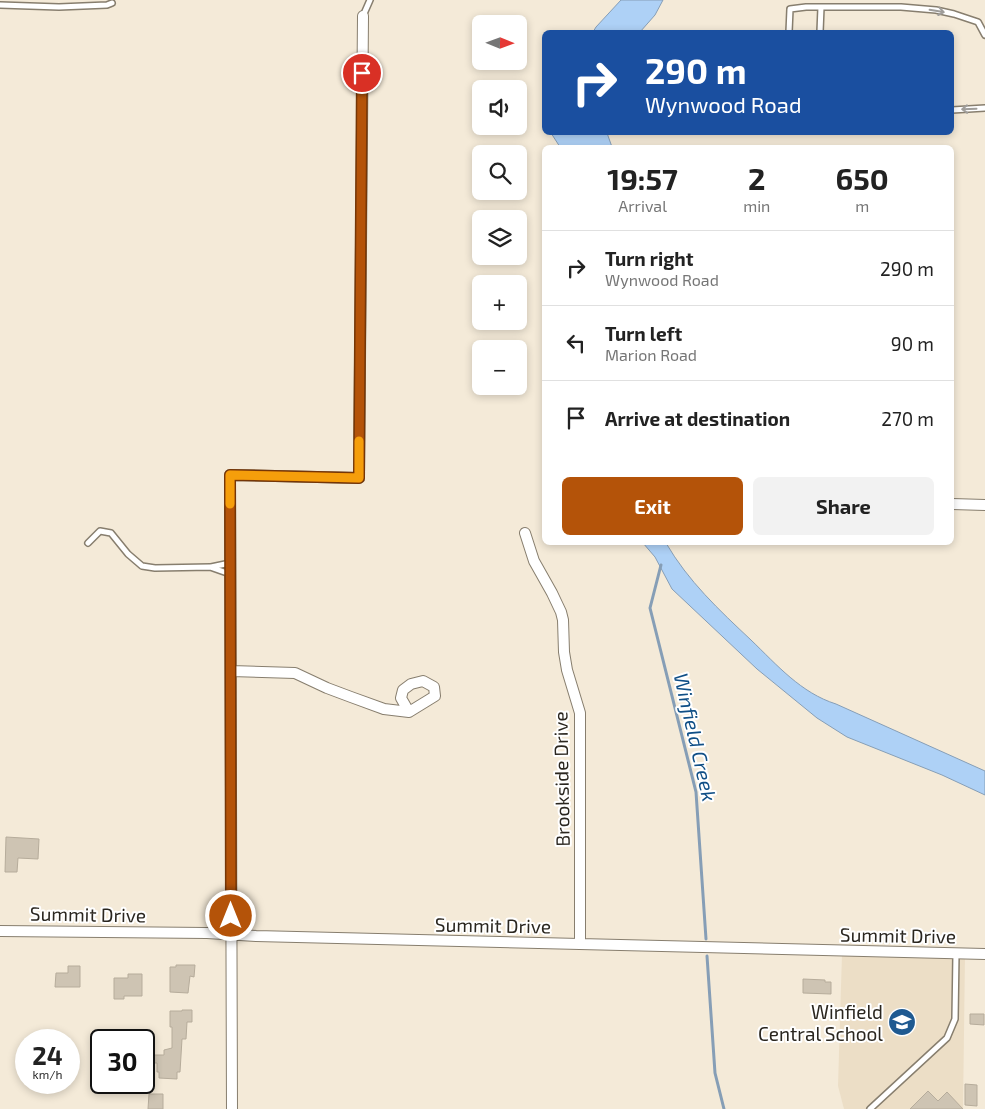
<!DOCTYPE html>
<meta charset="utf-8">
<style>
:root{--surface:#fff;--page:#f2f2f2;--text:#222;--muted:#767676;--line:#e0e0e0;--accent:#b45309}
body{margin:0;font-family:"Exo 2",sans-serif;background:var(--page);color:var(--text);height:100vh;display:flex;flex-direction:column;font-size:19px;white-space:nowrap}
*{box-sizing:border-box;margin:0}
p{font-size:16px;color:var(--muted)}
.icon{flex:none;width:28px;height:28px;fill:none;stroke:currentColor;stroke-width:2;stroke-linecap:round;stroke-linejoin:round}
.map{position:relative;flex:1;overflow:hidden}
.drawer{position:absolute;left:542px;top:145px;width:412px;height:400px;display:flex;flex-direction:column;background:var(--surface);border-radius:8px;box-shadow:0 2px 8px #0003}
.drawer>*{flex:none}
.guide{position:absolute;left:542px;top:30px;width:412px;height:105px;border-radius:8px;box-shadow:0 2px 8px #0003;background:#1a4fa0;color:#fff;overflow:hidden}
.needle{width:32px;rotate:91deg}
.tools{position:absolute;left:472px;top:15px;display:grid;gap:10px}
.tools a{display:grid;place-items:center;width:55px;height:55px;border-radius:8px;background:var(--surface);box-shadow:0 2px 8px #0003;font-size:25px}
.speed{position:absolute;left:15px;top:1029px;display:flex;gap:10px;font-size:25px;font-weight:700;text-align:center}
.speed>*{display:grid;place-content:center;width:65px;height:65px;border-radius:50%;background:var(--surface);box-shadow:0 2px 8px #0003;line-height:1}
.speed small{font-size:12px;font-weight:400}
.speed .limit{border:2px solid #111;border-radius:8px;background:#fff;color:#111}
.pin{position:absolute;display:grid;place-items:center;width:42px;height:42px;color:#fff;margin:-21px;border:2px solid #fff;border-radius:50%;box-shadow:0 1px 5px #0007}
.me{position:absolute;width:55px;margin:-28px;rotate:0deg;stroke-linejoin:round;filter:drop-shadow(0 0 4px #0008)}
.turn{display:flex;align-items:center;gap:18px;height:105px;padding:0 20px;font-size:22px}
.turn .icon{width:65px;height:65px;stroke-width:2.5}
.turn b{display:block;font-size:35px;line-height:42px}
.eta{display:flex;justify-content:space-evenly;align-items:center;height:85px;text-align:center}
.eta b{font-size:30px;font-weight:700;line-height:35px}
.cta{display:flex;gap:10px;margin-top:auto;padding:10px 20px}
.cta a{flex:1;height:58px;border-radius:8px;background:var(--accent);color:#fff;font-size:20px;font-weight:700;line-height:58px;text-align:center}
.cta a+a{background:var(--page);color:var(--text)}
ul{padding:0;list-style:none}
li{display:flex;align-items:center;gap:15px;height:75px;padding:0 20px;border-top:1px solid var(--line)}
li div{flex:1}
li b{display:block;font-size:19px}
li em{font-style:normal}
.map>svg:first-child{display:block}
</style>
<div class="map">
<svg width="985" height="1109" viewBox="0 0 985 1109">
<rect width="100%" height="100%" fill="#f4ead8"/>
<path fill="#ecdec6" d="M842,954L965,957L963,1109H844L838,1086Z"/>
<path fill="#aed1f6" stroke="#869eb6" d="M621,0H663L655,15L640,32H593L596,27Z
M551,133H607L612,147H560Z
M643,543H666C688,581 719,610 751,640C777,665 801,693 836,704L985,771V795L942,775L847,737L817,718L757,669L672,589L655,557Z"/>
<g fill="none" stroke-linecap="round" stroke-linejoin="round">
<path stroke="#869eb6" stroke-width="3" d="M661,565L650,608L696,792L706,939
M707,956L715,1073L724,1109"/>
</g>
<path fill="#cec4b3" stroke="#b6ac9b" d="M6,837L39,839L38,859L18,858L17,872H5Z
M176,965H195L194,977L190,976L188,993L170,992V967H176Z
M68,966H80V987H55L56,973H68Z
M128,974H142V996H124V999H114V978H128Z
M803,979L825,980V982H831V994L803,993Z
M182,1010H192V1022H187L186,1039H182L180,1072H177V1079L159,1078V1072H157V1063H147V1055H164V1050L172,1048V1027H170V1011H182Z
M970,1014H984V1025L970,1024Z
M965,1084L977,1085V1106L965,1105Z
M928,1091L938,1101L947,1092L963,1109H910Z
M149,1094H163V1109H148Z"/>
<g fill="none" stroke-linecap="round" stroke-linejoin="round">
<g stroke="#877e6e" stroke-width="8">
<path id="service" d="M0,5L59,7L107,5L112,3
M363,16L370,0
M789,32L790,9L806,7H901L936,10L954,14L978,22L985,35
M820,32L821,7
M952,110L985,108
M88,543L100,531L111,533L128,554L142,566L155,568L210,567L230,574
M211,567L230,563
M870,1109L947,1038L955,1019L956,954"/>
</g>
<g stroke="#877e6e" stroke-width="12">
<path id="minor" d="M952,504L985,505
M525,533L534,561L552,593L561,612L563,620L564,652L567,670L580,713V944
M231,671L295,673L327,688L351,697L384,709L409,712L435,696L434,687L423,681L411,684L403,690L401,698L409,712
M0,931L207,933L256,936L985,954
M232,1109L230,475L359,478L363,16"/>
</g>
<use href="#service" stroke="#fff" stroke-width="5"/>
<use href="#minor" stroke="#fff" stroke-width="10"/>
</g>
<defs><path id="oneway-shaft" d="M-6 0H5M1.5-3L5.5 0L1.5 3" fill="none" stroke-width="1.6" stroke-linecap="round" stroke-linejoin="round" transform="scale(1.25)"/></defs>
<g stroke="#9f9d9a">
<use href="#oneway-shaft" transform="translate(937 11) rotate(9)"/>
<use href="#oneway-shaft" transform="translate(969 109) rotate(178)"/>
</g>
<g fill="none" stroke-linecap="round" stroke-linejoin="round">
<g stroke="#753606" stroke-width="12">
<path id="route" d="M231,916L230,475L359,478L362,73"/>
</g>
<use href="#route" stroke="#b45309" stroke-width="9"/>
<path stroke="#f59e0b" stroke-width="9" d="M230,504V475L359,478V441"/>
</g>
<defs>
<g id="school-disc" transform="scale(1.4375)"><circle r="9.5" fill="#1f5a91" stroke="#fff"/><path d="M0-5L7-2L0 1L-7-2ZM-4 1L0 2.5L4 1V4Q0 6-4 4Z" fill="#fff"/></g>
</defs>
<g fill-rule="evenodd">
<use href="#school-disc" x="902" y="1022"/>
</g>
<g text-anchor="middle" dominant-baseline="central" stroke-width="4" stroke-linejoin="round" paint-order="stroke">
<g font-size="19" fill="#2a261f" stroke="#fff">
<text transform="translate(561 779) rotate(-91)">Brookside Drive</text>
<text transform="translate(88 914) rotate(1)">Summit Drive</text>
<text transform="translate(493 925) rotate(1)">Summit Drive</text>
<text transform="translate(898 935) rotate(1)">Summit Drive</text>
</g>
<g font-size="19" fill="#2a261f" stroke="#fff" text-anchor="end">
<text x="883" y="1011">Winfield<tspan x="883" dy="22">Central School</tspan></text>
</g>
<g font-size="20" font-style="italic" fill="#104f86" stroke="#fff">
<text transform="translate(696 737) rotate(77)">Winfield Creek</text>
</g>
</g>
</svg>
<div class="tools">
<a><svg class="needle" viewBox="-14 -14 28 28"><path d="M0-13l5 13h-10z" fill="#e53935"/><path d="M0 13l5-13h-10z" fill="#767676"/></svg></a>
<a><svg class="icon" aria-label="sound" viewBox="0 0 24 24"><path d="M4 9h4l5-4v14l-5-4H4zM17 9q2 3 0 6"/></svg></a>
<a><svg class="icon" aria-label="search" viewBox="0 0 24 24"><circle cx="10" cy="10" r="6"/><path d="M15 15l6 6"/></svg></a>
<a><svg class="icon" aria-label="layers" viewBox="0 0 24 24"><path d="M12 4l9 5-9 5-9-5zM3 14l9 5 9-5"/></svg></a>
<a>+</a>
<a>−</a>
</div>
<div class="speed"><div>24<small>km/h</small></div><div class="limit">30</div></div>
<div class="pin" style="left:362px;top:73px;background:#d93025"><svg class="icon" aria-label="arrive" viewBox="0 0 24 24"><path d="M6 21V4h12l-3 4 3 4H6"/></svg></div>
<svg class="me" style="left:231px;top:916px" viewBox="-20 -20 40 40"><circle r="17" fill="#b45309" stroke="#fff" stroke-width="3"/><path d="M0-11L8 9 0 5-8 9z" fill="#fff"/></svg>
<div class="guide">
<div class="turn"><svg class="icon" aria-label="right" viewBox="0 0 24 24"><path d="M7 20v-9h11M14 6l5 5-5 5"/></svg><div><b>290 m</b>Wynwood Road</div></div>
</div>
<section class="drawer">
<div class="eta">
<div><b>19:57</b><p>Arrival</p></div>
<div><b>2</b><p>min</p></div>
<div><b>650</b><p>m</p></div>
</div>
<ul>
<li><svg class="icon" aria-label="right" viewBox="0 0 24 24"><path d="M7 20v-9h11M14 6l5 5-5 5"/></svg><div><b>Turn right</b><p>Wynwood Road</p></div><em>290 m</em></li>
<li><svg class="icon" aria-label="left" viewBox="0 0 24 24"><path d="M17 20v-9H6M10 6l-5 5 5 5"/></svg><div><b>Turn left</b><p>Marion Road</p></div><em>90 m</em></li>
<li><svg class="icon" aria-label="arrive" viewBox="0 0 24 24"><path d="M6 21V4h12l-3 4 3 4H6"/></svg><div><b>Arrive at destination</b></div><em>270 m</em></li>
</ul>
<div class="cta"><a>Exit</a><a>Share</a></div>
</section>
</div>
